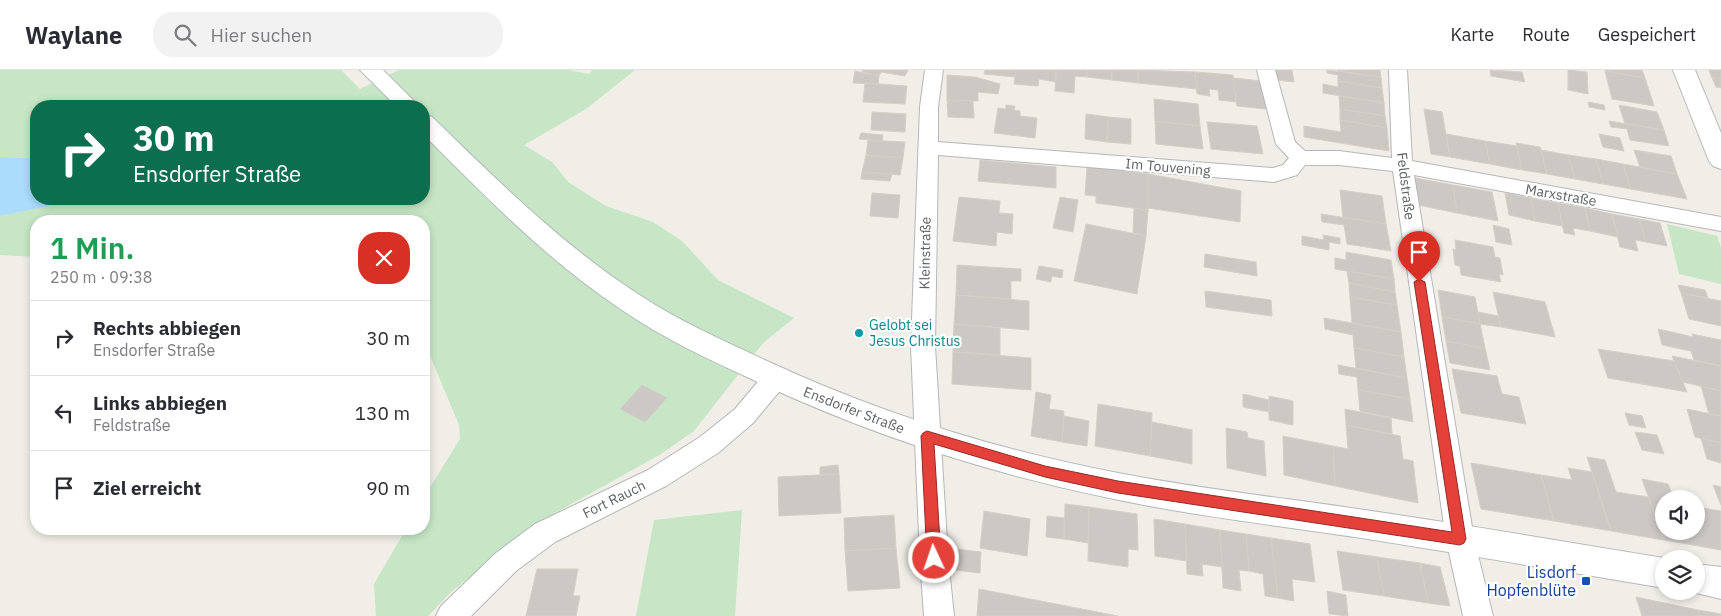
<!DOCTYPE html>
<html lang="de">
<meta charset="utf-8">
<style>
:root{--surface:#fff;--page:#f2f2f3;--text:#2b2b33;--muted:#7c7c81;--line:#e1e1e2}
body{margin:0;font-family:"IBM Plex Sans",sans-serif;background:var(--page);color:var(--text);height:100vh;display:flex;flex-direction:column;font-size:19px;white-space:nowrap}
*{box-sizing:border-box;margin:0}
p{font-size:16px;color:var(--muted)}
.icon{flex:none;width:28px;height:28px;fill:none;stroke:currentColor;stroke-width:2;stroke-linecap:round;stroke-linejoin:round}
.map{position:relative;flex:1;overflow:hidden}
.side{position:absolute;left:30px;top:145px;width:400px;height:320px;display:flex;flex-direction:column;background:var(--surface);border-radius:20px;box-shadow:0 2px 8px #0003}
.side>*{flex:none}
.hud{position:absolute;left:30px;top:30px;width:400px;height:105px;border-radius:20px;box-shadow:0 2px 8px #0003;background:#0b6e4f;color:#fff;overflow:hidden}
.fabs{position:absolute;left:1655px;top:420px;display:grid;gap:10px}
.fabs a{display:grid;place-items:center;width:50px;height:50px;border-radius:50%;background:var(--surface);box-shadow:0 2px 8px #0003;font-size:25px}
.pin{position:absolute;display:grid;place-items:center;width:42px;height:42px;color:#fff;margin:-51px -21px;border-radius:50% 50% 50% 0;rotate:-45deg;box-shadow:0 0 5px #0007}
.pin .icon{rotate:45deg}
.me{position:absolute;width:55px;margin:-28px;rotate:357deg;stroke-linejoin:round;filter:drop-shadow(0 0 4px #0008)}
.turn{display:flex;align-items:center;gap:18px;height:105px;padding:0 20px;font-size:22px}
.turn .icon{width:65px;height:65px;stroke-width:2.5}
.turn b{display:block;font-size:35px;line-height:42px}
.round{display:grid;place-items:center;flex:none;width:52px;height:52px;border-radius:20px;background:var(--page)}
.headline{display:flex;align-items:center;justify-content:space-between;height:85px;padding:0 20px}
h1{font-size:30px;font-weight:600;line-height:38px;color:#1e9e55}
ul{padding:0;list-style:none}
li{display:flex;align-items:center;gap:15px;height:75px;padding:0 20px;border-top:1px solid var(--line)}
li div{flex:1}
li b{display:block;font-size:19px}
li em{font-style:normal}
header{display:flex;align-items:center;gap:30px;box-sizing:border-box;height:70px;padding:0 25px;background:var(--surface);border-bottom:1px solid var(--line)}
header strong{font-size:24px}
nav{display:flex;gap:28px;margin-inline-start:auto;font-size:18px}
.search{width:350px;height:45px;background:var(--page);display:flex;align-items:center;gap:12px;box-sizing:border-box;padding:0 18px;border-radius:20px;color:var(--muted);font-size:19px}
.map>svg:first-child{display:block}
</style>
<header>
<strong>Waylane</strong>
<div class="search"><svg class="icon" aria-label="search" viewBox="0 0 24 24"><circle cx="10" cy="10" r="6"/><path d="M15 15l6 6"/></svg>Hier suchen</div>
<nav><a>Karte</a><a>Route</a><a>Gespeichert</a></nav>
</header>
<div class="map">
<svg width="1721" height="546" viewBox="0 0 1721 546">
<rect width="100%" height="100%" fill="#f0eee7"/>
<path fill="#c6e6c5" d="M0,0H341L360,19L399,0H568L589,4L592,0H635L586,39L524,75L552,92L568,112L606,136L653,152L682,171L718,210L794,248L763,273L694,361L661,384L532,456L450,523L428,546H376L374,514L406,459H424V427L460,369L459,355L424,271V151H36V187L0,185V146L49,136L64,129H424V36H36V88L0,87Z
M1667,154L1717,166L1721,178V214L1679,204Z
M742,440L735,546H636L654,450Z"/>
<path fill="#abdcfc" d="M0,87L36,88V129H64L49,136L0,146Z"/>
<path fill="#ccc8c4" stroke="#d5cfc6" d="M863,0H908L905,6L881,2L879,6L862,2Z
M985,0H1016L1015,7L984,4Z
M1016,0H1056V12L1039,9L1038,16L1014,14Z
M1056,0H1087V7L1075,6L1074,23L1055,21Z
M1087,0H1112V10L1087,7Z
M1112,0H1138V13L1112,10Z
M1138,0L1195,2L1197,19L1138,13Z
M1276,0H1292L1294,12L1277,10Z
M1327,0L1381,7L1382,18L1338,11V5L1327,3Z
M1338,0H1380L1381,7L1338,1Z
M1490,0L1522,2L1525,12L1491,6Z
M1568,0L1587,2L1588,24L1568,20Z
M1605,0H1642L1645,8L1606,1Z
M1709,0H1721V9L1712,8Z
M855,1L879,6L878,14L853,13Z
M1605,1L1645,8L1654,36L1612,29Z
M1195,2L1233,5L1236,32L1219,30L1218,20L1209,19L1210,26L1197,24Z
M947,5L975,7L1000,14L998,24L978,22V31L947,30Z
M1233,8L1262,11L1266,39L1237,36Z
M1712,8L1721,9V18L1716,17Z
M1338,11L1382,18L1384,33L1323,23V14L1338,17Z
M865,13L907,16L905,34L863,32Z
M1339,26L1384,33L1385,46L1340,39Z
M1154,29L1198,34L1200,56L1155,51Z
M947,30L973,31L974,48L948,47Z
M1588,32L1604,35L1605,40L1589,37Z
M1006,35L1015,36L1014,40L1020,41V46L1037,48L1035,68L994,63L998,38L1006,39Z
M1619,35L1657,42L1664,60L1625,54Z
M1340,39L1385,46L1387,58L1340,50Z
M1424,39L1442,42L1450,87L1431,84Z
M872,42L906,44L905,62L871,60Z
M1086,44L1108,47L1107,72L1085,69Z
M1108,47L1131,49V74L1107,72Z
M1340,50L1387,58L1389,81L1304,67V56L1341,62Z
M1155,51L1200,56L1203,79L1156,74Z
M1609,51L1664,60L1669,76L1630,70L1627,59L1611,57Z
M1207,52L1257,56L1263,84L1211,79Z
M861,63L883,65L882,71L859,69Z
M1446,64L1485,71L1490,94L1450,87Z
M1599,64L1620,68L1624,81L1603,77Z
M868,70L905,72L903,88L866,85Z
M1485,71L1517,76L1522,100L1490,94Z
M1516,73L1540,77L1547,104L1522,100Z
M1541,80L1568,85L1575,109L1547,104Z
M1634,80L1671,86L1677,104L1640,97Z
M866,85L903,88L900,105L862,102Z
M1568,85L1596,89L1603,114L1575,109Z
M1596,89L1623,94L1631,119L1603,114Z
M980,90L1056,97V118L978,111Z
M1623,94L1677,104L1687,129L1631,119Z
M1087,96L1148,104V140L1096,133V126L1085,125Z
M862,102L892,104L890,111L861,109Z
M1148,104L1241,121L1240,152L1148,138Z
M1415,108L1453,115L1457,143L1418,135Z
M1453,115L1492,122L1498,151L1457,143Z
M1340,120L1382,126L1386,154L1343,148Z
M872,123L900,125L898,148L870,146Z
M1505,123L1531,128L1535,151L1509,145Z
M959,127L1000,131L999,143L1013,144L1012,164L997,162L996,176L953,171Z
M1060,127L1078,130L1073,162L1053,158Z
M1531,128L1558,133L1562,156L1535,151Z
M1558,133L1585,138L1590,161L1573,158L1575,165L1564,163Z
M1134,138L1148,140L1146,166L1133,163Z
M1585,138L1612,144L1618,167L1590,161Z
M1321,144L1386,154L1391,181L1347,174L1344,155L1322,152Z
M1612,144L1639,149L1646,172L1635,170L1638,181L1620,177Z
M1639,149L1660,153L1667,176L1646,172Z
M1086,154L1146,166L1137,224L1074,211Z
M1493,155L1509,159L1512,175L1496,172Z
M1323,165L1340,168V174L1329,172V180L1302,175V166L1324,170Z
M1455,170L1493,177L1495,187L1500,188L1503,205L1499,204L1501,212L1461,205L1460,196L1455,195L1453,179L1456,180Z
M1346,182L1391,190L1394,209L1335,199V188L1346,190Z
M1205,184L1256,192L1257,206L1204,197Z
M957,195L1021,199V211H1011V229L956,225Z
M1039,196L1063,200L1062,208L1052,206L1051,212L1036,209Z
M1347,201L1394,209L1395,222L1349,213Z
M1349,213L1395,222L1397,235L1350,227Z
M1678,215L1705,220L1708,228L1681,223Z
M1438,220L1475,227L1480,254L1442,247Z
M1205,221L1271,230L1272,246L1206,237Z
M1493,222L1545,232L1555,267L1501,257Z
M1681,223L1721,231V256L1689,249Z
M956,225L1029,231V260L954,254Z
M1350,227L1397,235L1401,262L1352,253Z
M1478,242L1498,246L1501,257L1480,254Z
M1442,247L1480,254L1485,278L1446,271Z
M1324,248L1401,262L1404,287L1354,278L1353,265L1325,259Z
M954,254L1000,258V285L953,282Z
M1658,259L1693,267L1692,264L1721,270V296L1694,290L1691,281L1662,275Z
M1446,271L1485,278L1490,300L1450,293Z
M1354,278L1404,287L1407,308L1356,298Z
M1598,279L1674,291L1687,322L1608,308Z
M953,282L1031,288V320L952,314Z
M1672,286L1721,296V321L1683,312Z
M1338,295L1407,308L1410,329L1358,320L1357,307L1339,304Z
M1452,299L1497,306L1502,324L1519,327L1526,354L1461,343Z
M642,315L667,328L645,352L620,339Z
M1701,316L1721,321V346L1709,344Z
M1358,320L1410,329L1413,352L1360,341Z
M1036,322L1051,325L1049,339L1064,341L1062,372L1031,366Z
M1243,324L1269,330V342L1243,337Z
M1269,326L1293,331V355L1269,350Z
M1098,334L1152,343L1150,386L1095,376Z
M1345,339L1391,348L1392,364L1346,355Z
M1687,339L1721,346V373L1695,367Z
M1625,343L1642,346L1646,358L1629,355Z
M1064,346L1089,351L1087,376L1062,372Z
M1152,352L1192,360V394L1150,386Z
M1346,355L1400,366L1403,389L1413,391L1418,433L1335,416L1333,376L1348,379Z
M1226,358L1247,362L1248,368L1264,371L1266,406L1227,398Z
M1635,362L1657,365L1664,384L1642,380Z
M1283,366L1333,376L1335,416L1284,405Z
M1701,368L1721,373V393L1707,389Z
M1587,387L1605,390L1616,422L1648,427L1664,470L1611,461Z
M1471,393L1541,405L1554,451L1481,439Z
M838,395L839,404L820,405V397Z
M1568,398L1592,402L1611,461L1554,451L1541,405L1572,410Z
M839,404L841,443L779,446L778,407Z
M1642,409L1668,414L1674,429H1664V461H1696V437L1721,441V480L1664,470Z
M1713,415L1721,417V435Z
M1065,434L1089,437L1088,473L1064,469Z
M1089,437L1137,444L1138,480L1128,479V497L1088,491Z
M984,441L1030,449L1027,486L980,478Z
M894,445L896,478L845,481L844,448Z
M1047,446L1064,448V469L1046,467Z
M1154,449L1185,454L1187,491L1155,486Z
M1185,454L1220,460L1222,497L1202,494L1203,506L1187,504Z
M1220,460L1246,464L1249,501L1239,500L1241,521L1223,518Z
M1246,464L1271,468L1278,528L1265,526L1263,504L1249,501Z
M1271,468L1310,474L1315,512L1292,509L1294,531L1278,528Z
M896,478L900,518L848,521L845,481Z
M957,479L981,482L980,503L955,500Z
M1337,481L1377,487L1384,526L1343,520Z
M1377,487L1420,493L1428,533L1384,526Z
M1420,493L1440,497L1450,536L1428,533Z
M537,499H578L573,526H580L576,546H526Z
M979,519L1118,546H977Z
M1327,521L1346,525L1348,546L1329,544Z
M1636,527L1698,540L1700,546H1642Z
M1698,540L1721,544V546H1700Z"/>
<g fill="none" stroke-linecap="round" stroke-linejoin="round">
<g stroke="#b4b7bb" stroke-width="2">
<path id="street" d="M925,0H943L938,37V72L1273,98L1283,95L1289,88L1276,74L1257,0H1275L1295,72L1305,81H1339L1392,88L1389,0H1407L1412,91L1721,147V161L1414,105L1474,469L1493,546H1463L1446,469L1393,101L1339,95H1305L1297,105L1274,112L938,85L935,276L948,488L954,546H924L920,488L911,276L920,37Z
M775,299L784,302L787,309L784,316L753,353L718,383L666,416L555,472L516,501L471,546H436L441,536L496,483L535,454L648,400L700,367L735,339L766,302Z"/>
</g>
<g stroke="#b5b9be" stroke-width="2">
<path id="secondary" d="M360,0H383L419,36H396Z
M1673,0H1695L1721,63V99L1713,96L1709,91Z
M424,45L432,47C498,111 563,176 641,226C681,252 724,271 767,291C879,343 997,380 1118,403C1196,418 1274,427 1351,438C1456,453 1560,471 1664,488L1667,489H1664V518C1561,501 1458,483 1355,467C1275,455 1194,446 1114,429C987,403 864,363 747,307C704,287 661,267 622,240C548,191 486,127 424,65Z
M1696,494L1721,497V529L1688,521H1696Z"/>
</g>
<use href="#street" fill="#fff" fill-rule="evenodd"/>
<use href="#secondary" fill="#fff" fill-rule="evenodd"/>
</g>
<path fill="#e3413a" stroke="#942a26" d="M1419,209L1425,212L1466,469L1464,473L1460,475L1118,423L1045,407L934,374L941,488L939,493L934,494L929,493L927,488L921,366L923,363L927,361L1045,396L1118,411L1452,462L1414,212Z"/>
<circle fill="#0f9aa8" stroke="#fff" stroke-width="2" cx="859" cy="263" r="5"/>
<rect fill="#1a4fb4" stroke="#fff" stroke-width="2" x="1581" y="506" width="10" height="10" rx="2.5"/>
<g text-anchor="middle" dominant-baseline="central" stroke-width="4.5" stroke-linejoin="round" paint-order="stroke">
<g font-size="14" fill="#5e6267" stroke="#fff">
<text transform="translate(1168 97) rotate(5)">Im Touvening</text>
<text transform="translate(1406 116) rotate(83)">Feldstraße</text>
<text transform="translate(1561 125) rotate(10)">Marxstraße</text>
<text transform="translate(925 183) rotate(-89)">Kleinstraße</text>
<text transform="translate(854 340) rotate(21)">Ensdorfer Straße</text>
<text transform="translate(614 429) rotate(-26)">Fort Rauch</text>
</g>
<g font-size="14" fill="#0d838f" stroke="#fff" text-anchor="start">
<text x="869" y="255">Gelobt sei<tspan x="869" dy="16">Jesus Christus</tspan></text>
</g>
<g font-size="16" fill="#164399" stroke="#fff" text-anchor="end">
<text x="1576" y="502">Lisdorf<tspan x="1576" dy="18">Hopfenblüte</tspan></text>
</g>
</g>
</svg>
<div class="fabs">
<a><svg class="icon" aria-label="sound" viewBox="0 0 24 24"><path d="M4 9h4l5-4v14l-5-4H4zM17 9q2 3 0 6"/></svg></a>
<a><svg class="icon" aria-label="layers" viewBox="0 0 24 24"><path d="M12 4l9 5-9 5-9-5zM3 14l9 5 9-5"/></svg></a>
</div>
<div class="pin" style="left:1419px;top:212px;background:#d93025"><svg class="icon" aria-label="arrive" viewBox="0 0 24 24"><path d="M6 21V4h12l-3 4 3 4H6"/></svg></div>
<svg class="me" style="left:934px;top:488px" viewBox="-20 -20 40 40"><circle r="17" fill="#e3413a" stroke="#fff" stroke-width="3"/><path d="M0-11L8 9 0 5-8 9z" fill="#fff"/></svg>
<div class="hud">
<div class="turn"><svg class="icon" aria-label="right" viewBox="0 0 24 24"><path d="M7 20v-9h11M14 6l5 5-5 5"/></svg><div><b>30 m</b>Ensdorfer Straße</div></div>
</div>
<section class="side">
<div class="headline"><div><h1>1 Min.</h1><p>250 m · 09:38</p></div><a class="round" style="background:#d93025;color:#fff"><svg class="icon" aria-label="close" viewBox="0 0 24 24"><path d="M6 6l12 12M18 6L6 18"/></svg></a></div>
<ul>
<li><svg class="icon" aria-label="right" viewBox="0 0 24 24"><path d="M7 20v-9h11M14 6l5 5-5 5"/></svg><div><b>Rechts abbiegen</b><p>Ensdorfer Straße</p></div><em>30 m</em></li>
<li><svg class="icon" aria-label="left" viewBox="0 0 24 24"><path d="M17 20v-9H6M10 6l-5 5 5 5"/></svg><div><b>Links abbiegen</b><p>Feldstraße</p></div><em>130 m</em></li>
<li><svg class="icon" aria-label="arrive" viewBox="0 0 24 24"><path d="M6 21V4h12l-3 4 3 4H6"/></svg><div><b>Ziel erreicht</b></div><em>90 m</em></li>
</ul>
</section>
</div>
